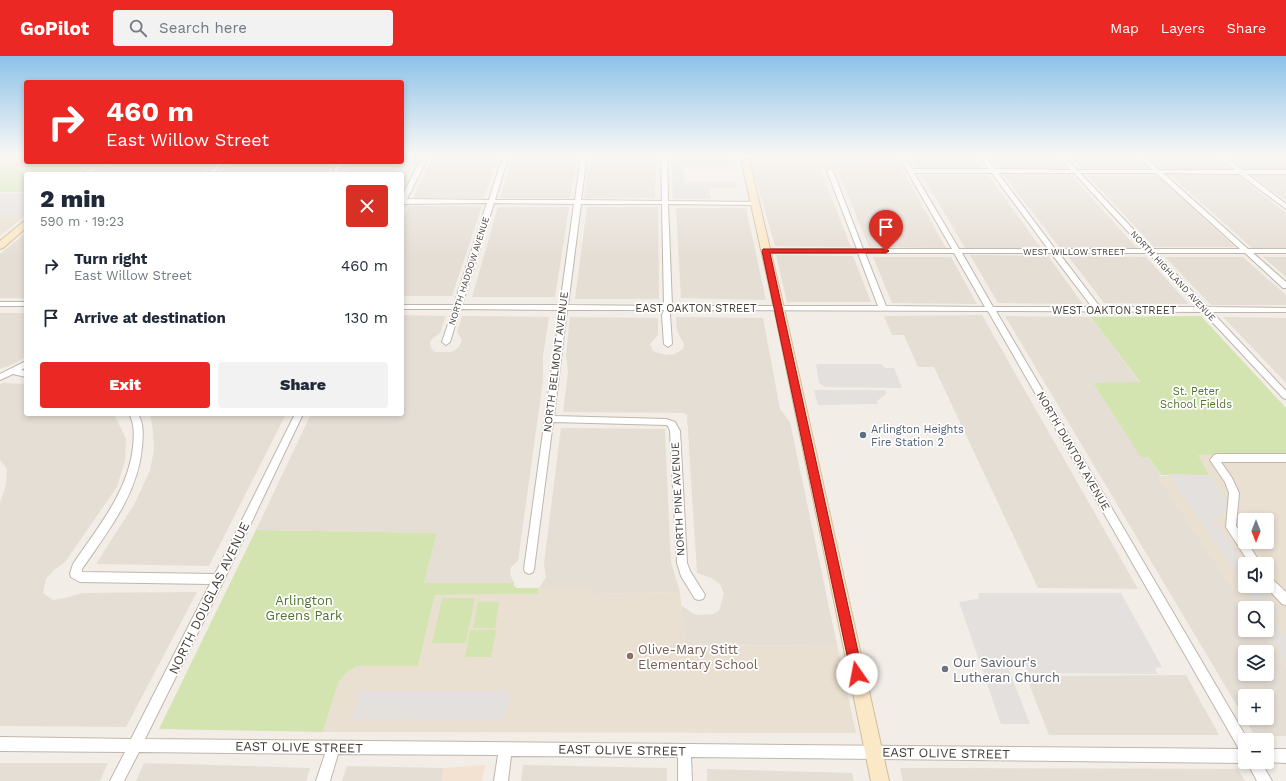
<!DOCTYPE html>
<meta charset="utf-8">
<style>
:root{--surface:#fff;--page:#f2f2f3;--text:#1f2937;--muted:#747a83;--accent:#eb2824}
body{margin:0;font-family:"Work Sans",sans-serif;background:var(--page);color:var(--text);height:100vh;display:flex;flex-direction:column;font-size:15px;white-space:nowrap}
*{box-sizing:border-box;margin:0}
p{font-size:13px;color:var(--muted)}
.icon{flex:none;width:22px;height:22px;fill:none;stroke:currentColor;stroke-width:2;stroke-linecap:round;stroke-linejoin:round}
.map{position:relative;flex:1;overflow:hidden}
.sheet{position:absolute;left:24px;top:116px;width:380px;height:244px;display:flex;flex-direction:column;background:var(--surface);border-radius:4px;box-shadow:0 2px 6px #0003}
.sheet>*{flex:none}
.hud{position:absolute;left:24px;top:24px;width:380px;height:84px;border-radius:4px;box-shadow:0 2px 6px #0003;background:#eb2824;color:#fff;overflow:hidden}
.needle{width:26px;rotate:180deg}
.tools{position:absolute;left:1238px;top:457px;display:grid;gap:8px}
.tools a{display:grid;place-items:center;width:36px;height:36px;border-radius:4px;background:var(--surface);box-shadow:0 2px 6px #0003;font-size:20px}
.pin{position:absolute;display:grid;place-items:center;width:34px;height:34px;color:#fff;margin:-41px -17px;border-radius:50% 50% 50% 0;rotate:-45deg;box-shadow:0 0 4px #0007}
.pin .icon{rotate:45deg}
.me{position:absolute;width:44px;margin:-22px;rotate:348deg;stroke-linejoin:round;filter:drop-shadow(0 0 3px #0008)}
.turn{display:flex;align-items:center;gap:14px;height:84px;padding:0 16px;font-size:18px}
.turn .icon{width:52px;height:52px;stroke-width:2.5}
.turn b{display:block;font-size:28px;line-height:34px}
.round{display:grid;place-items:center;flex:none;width:42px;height:42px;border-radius:4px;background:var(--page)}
.headline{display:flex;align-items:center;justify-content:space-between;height:68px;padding:0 16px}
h1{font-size:24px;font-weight:800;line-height:30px}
.button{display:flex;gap:8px;margin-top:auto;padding:8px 16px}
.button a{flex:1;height:46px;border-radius:4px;background:var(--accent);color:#fff;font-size:16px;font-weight:800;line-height:46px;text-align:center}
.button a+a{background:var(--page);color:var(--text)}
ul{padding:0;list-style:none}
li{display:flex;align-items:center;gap:12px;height:52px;padding:0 16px}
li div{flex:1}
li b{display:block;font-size:15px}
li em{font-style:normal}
header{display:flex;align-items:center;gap:24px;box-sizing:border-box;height:56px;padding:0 20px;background:var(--accent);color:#fff}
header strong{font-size:19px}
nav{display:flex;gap:22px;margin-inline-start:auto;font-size:14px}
.search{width:280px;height:36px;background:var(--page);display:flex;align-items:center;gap:10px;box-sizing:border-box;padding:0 14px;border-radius:4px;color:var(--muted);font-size:15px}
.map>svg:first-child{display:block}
</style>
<header>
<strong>GoPilot</strong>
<div class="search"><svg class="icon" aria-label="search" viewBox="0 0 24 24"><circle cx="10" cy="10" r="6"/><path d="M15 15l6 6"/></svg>Search here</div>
<nav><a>Map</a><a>Layers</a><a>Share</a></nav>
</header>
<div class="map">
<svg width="1286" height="725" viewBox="0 0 1286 725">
<rect width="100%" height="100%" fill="#f2ede6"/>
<path fill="#e5ded5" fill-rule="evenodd" d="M402,99H418L402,130V118H343L351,106H402Z
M434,99H498L484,142H413Z
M513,99H577L570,142H500Z
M591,99H656L655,142H584Z
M861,99H894L946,192L869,191L838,115H868Z
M909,99H973L983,113L917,112Z
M989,99H1053L1066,113H1001Z
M1069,99H1132L1147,113L1083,114Z
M1147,99H1211L1230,113H1162Z
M1227,99H1286V114H1245Z
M109,106H214L202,118H95Z
M229,106H334L325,118H218Z
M753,114L821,116L851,191L775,190Z
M1003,118H1070L1137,192H1060Z
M1236,118L1286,157V192H1252L1169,118Z
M1251,118H1286V145Z
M922,119H988L1041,192H965Z
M1087,119H1157L1235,191H1154Z
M409,150H482L452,240H402V165Z
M498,151H569L555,241H472Z
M587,151H658L659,243H575Z
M676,152H746L766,244L681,242Z
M26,177V242H0V198Z
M776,199L853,200L871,246H787Z
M970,199L1048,200L1083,248L998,247Z
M1068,200L1146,201L1189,248L1104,247Z
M873,201H951L977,248L892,247Z
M1165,201H1243L1286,239V249H1211Z
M1263,201H1286V221Z
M0,257H26V300L16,307L0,313Z
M402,259L446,260L440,277L433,282L430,286L431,292L435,296H451L458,292L461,287L462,284L457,276L462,260L549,261L543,300V324L518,505L511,511L510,518L514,527H424L437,477L256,474L311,358H402Z
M982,259L1138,533L1038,532L934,311H918L904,279H892L884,260Z
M1005,260L1091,261L1140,327H1093L1113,358L1162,419L1158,420L1246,552L1245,574H1261L1286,612V680H1255ZM1245,596H1267V618H1245ZM1245,640H1267V662H1245Z
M570,261L658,262V279L650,288L653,295L665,299L675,298L683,293L684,288L677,275L676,261L763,262L780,353L790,366L837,589L685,590L681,549L692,557L698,559L713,558L719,555L724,538L720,528L711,522L697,517L687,359L684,357L563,356L568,317L566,299Z
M1223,261L1286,262V327Z
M3,327L26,328V358H114L126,383L125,404L117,431L65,506L54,514L46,523L43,537L53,544L69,541L82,537L197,536L126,671L0,670V447L6,429L7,413L0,404V328Z
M150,358H286L209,510L96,508L135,447L150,414L154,394L153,374Z
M561,372L665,373L670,489L671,506L680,536L591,538V532H539L546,521L544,507Z
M1186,619L1219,679H1049L1026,620Z
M0,707H108L100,725H0Z
M144,707L310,712L306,725H136Z
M523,709L667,712V725H521Z
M347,710L444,712L441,725H342Z
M900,712L1238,713L1245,725H903Z
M707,713L852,717L854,725H707Z"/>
<path fill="#f3e1d2" d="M485,709L482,725H441L444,712Z"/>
<path fill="#eae0d1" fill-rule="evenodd" d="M750,99H861L868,115L821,113V116H789L788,114H753Z
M0,137H26V159L0,180Z
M1286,398V612L1261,574H1267V552H1246L1158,420L1208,419L1197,399ZM1245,464H1267V486H1245ZM1245,508H1267V530H1245Z
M539,532H591V538L680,536L685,590L837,589L856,677L323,676L338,627L347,616L357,610H418L435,539L538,538Z"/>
<path fill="#d3e4b1" d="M0,99H26V106H91L77,118H26V136H0Z
M1201,260L1286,352V398L1198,399L1209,419H1162L1148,401H1141L1093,327L1140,326L1091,261Z
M256,474L437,477L424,527H514V530L517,532H539L538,538L435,539L418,610H357L347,616L338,627L323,676L159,673Z
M442,542H475L466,587H432Z
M478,546H499L495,572H473Z
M470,574H496L491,601H465Z"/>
<path fill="#e3e0de" d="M671,99H727L729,110H683L684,126H736L737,132H709L711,143H673Z
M828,99H859L865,112H833Z
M0,138H26V157L19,159H0Z
M816,308H881L885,312H894L902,332L825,331L819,327Z
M814,334H885L886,338L877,345L878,348L818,349Z
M1168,418L1209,419L1232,451L1211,466L1219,470L1245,508V530L1261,533L1281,559H1270L1284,578H1286V607L1266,575L1272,574L1267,568V552H1257L1245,530Z
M978,537H1121L1162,611L1155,612L1158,618L1029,617L1026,609H1007L1030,668H1001L959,546L977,543L979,542Z
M358,635H508L510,645L507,655L502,664L349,663L354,657L359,643Z"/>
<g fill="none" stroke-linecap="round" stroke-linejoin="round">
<g stroke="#c0b6ac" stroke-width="2">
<path id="street" d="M423,99H429L407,143L489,144L503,99H509L495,144H575L581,99H587L581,144L662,145L661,99H667L668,145L757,146L758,147L755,149L668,148L672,250H878L858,197H766L763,195L766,193H857L827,115L830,113L833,115L863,193H952L898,99H904L912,113H989L978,99H984L995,113L1071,114L1057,99H1063L1077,114H1152L1136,99H1143L1159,114H1235L1216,99H1223L1242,114H1286V118H1247L1286,148V153L1239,118L1163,117L1248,193H1286V197H1253L1286,226V232H1283L1245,197H1156L1207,251L1286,252V256H1212L1286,335V343L1283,342L1203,256L996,255L1248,684H1245V706H1247L1245,707L691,701L692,725H678V701L511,700L508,725H494L498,699L338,698L330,725H316L325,698L139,696L124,725H110L125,696L0,695V681L131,683L210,528L80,526L71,521L70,518L73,508C98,471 128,436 133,391C134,380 135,368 129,358H138C144,368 143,379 142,391C138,438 108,475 82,513V516L215,518L295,358H303L223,526L145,683L1239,693L988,255L671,254L670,259L672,288L668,291L664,288L662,259L664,254H567L554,360L666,363L675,366L680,375L687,507L690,515L705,539L703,543L699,544L695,543L681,520L677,507L670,375L668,370L666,369L553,366L534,513L533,516L529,518L525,516L524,513L560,254L460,253L450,286L446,289L442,286L453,253H402V249H454L487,147L402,148V140ZM914,117H992L1048,193H959ZM998,117H1074L1144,193H1055ZM1080,117H1156L1240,193H1152ZM494,147L574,148L560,249H462ZM581,148H662L664,250L568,249ZM865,197H954L985,251L886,250ZM962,197H1051L1092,251H993ZM1059,197H1148L1199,251H1100Z
M219,106H225L213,118H207Z
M339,106H345L337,118H331Z
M0,246H26V250H0Z
M26,305V311L21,314L26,315V321L13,318L0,324V318Z
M1217,398H1286V406H1221L1232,422L1239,437L1236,470L1245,483V486H1247L1261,508H1250L1226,471L1229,437L1225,426L1210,404L1214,399Z
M1267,520L1271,522L1286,536V549L1282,548L1265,530H1267Z
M1267,693H1286V707L1265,706H1267Z
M1247,706H1261L1272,725H1257Z"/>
</g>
<g stroke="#d2bc9b" stroke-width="2">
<path id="secondary" d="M740,99H748L784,252L889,725H871L774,252Z
M96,106H105L91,118H82Z
M26,165V172L3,192L0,193V185L23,166Z"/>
</g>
<use href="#street" fill="#fff" fill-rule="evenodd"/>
<use href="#secondary" fill="#fbe8c7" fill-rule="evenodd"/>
</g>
<linearGradient id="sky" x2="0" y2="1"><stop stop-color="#8dc2e9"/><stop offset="0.49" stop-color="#f9f7f4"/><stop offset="1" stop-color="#f9f7f4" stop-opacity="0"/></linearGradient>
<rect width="1286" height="201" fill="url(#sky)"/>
<path fill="#eb2824" stroke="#991a17" d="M763,193H886L889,195L886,197H770L863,618L861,622L857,624L852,622L851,618L762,195Z"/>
<circle fill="#5c6f8a" stroke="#fff" stroke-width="1.5" cx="863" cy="379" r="4"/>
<circle fill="#8d6e63" stroke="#fff" stroke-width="1.5" cx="630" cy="600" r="4"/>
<circle fill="#6b7280" stroke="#fff" stroke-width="1.5" cx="945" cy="613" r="4"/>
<g text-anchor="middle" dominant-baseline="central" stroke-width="3.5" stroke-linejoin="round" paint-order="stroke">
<g font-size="9" fill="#443d36" stroke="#fff">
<text x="1074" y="196">WEST WILLOW STREET</text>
<text transform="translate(469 215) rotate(-72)">NORTH HADDOW AVENUE</text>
<text transform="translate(1173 220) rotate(47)">NORTH HIGHLAND AVENUE</text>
</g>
<g font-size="11" fill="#443d36" stroke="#fff">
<text x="696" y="252">EAST OAKTON STREET</text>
<text x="1114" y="254">WEST OAKTON STREET</text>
<text transform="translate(556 306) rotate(-83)">NORTH BELMONT AVENUE</text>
<text transform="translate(1073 395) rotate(60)">NORTH DUNTON AVENUE</text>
<text transform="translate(678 443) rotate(-93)">NORTH PINE AVENUE</text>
</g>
<g font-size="11" fill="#50722d" stroke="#fff">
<text x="1196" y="335">St. Peter<tspan x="1196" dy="13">School Fields</tspan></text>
</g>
<g font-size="11" fill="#4e5e75" stroke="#fff" text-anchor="start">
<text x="871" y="373">Arlington Heights<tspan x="871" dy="13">Fire Station 2</tspan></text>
</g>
<g font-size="13" fill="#443d36" stroke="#fff">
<text transform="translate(209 542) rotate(-64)">NORTH DOUGLAS AVENUE</text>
<text transform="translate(299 691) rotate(1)">EAST OLIVE STREET</text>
<text transform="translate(622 694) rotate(1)">EAST OLIVE STREET</text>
<text transform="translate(946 697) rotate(1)">EAST OLIVE STREET</text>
</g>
<g font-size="13" fill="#50722d" stroke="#fff">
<text x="304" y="544">Arlington<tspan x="304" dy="15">Greens Park</tspan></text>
</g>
<g font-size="13" fill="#785e54" stroke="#fff" text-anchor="start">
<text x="638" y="593">Olive-Mary Stitt<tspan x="638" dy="15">Elementary School</tspan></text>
</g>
<g font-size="13" fill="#5b616d" stroke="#fff" text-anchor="start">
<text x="953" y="606">Our Saviour's<tspan x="953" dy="15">Lutheran Church</tspan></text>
</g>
</g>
</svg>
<div class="tools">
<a><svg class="needle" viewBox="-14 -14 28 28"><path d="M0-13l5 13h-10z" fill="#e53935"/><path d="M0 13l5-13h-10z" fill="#747a83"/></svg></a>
<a><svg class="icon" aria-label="sound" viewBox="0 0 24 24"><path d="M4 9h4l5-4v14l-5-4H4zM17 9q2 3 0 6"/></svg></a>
<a><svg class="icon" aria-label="search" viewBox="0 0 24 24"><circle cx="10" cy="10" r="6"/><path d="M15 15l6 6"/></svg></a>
<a><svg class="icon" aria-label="layers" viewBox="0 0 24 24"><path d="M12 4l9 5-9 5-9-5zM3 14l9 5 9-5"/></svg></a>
<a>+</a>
<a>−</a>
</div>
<div class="pin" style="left:886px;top:195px;background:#d93025"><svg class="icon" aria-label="arrive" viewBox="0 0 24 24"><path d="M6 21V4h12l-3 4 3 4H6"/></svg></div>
<svg class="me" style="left:857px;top:618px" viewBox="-20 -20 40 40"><circle r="19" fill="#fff"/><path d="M0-13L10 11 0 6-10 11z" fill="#eb2824"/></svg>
<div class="hud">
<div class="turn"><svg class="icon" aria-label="right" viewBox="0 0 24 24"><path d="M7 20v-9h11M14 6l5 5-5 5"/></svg><div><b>460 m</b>East Willow Street</div></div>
</div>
<section class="sheet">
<div class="headline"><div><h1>2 min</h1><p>590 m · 19:23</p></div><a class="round" style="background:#d93025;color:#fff"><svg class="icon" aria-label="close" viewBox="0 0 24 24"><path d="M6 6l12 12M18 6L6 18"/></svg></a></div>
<ul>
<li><svg class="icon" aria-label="right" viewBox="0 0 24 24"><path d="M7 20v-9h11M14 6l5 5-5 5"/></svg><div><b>Turn right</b><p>East Willow Street</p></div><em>460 m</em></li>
<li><svg class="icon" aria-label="arrive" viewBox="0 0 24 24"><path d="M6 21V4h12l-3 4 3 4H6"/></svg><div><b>Arrive at destination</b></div><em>130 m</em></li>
</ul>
<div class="button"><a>Exit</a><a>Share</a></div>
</section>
</div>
